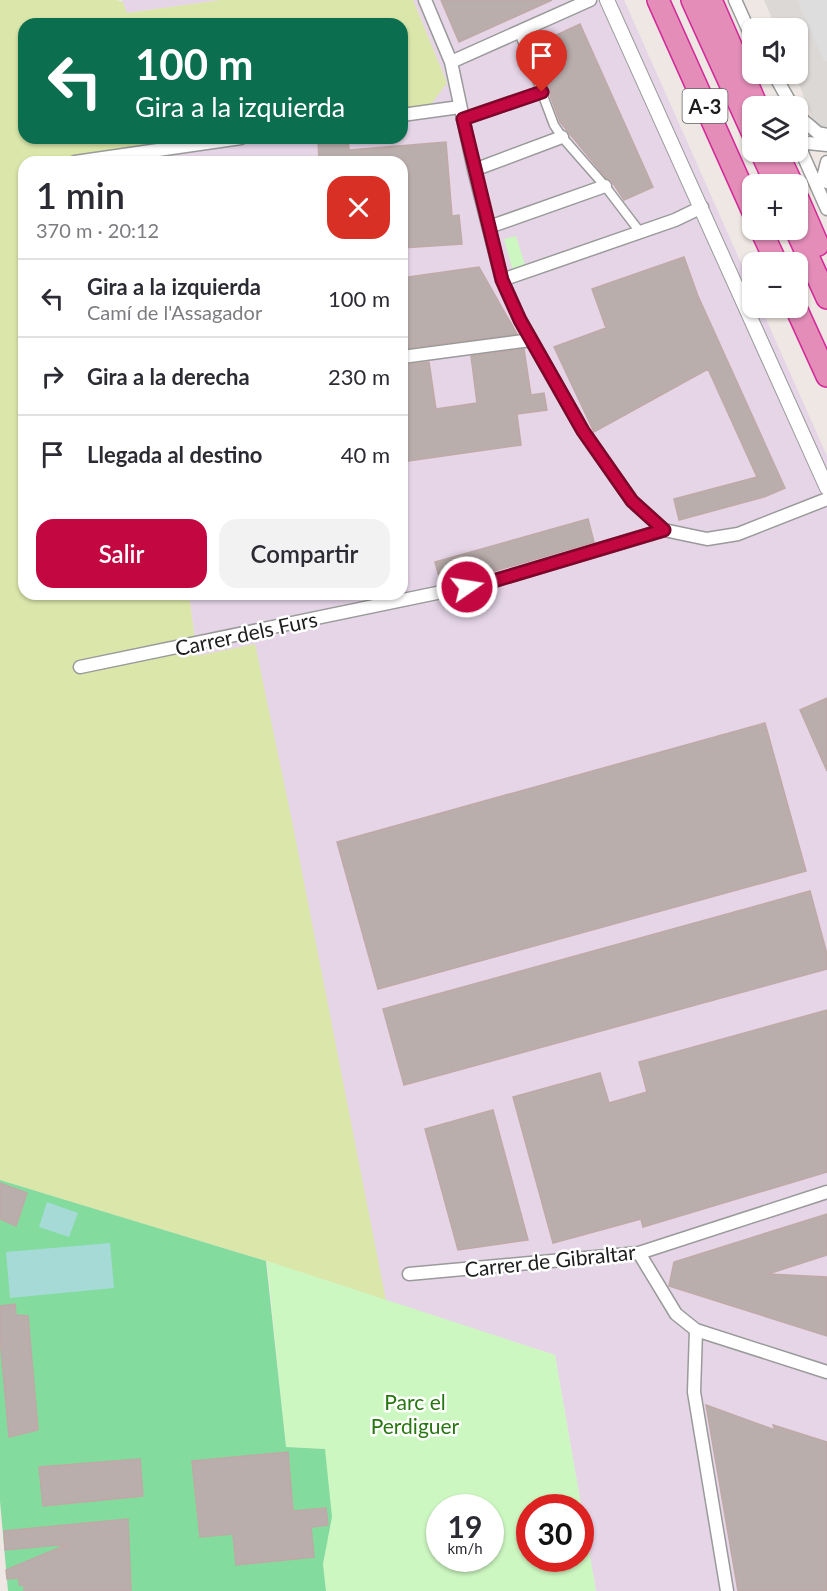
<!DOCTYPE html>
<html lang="es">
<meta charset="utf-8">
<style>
:root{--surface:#fff;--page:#f2f2f3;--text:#2b2b33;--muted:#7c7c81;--line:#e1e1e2;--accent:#c30741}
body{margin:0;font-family:Lato,sans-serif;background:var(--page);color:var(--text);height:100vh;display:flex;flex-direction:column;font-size:22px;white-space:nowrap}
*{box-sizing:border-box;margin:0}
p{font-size:20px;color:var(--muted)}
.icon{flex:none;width:33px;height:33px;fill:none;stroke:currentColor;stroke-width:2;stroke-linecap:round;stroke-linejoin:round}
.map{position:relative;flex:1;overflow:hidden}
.side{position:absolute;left:18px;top:156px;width:390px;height:444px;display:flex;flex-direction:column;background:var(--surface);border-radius:18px;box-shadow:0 2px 4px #0004}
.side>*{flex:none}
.top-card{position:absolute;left:18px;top:18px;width:390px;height:126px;border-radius:18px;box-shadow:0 2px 4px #0004;background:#0b6e4f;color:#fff;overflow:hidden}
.tools{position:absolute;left:742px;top:18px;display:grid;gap:12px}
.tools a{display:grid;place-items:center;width:66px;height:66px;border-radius:12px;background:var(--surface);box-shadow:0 2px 4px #0004;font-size:30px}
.speed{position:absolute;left:426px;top:1494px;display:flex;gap:12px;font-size:30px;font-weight:700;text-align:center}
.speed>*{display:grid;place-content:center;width:78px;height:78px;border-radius:50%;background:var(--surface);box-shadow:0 2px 4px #0004;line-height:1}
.speed small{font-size:15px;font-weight:400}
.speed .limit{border:9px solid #d22;background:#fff;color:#111}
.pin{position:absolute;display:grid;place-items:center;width:51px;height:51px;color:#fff;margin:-62px -26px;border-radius:50% 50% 50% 0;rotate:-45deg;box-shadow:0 0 6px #0007}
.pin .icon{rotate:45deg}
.me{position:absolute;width:66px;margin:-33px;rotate:77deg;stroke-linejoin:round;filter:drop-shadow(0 0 4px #0008)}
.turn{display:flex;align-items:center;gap:21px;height:126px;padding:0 18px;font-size:27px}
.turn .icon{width:78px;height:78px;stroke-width:2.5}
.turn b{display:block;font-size:42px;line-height:51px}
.round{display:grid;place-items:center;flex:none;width:63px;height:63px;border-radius:18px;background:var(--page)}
.summary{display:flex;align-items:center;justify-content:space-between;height:102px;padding:0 18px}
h1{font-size:36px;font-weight:600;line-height:45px}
.primary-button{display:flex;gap:12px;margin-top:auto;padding:12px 18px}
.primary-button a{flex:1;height:69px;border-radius:18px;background:var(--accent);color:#fff;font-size:24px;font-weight:600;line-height:69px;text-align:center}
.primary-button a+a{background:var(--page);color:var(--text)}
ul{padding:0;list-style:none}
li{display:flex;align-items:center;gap:18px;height:78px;padding:0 18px;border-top:2px solid var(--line)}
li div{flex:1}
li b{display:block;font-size:22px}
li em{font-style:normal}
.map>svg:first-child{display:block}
</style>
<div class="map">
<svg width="827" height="1591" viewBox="0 0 827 1591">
<rect width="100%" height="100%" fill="#eee7e3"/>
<path fill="#e5d5e7" d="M122,0H221L126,13Z
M413,0H624L753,290V308H761L827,456V1591H596L555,1355L386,1301L255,645L197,656L189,594H402V162H58V159L208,138H402V111L447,83Z"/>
<path fill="#dcd8d5" d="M764,0H827V138L818,133L795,74H798V28H776Z"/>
<path fill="#dbe7aa" d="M0,0H116L123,2L127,13L221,0H413L447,83L429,107L402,111V24H24V138H208L58,159V162H24V594H189L197,656L255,644L292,821L386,1301L266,1261L0,1180Z"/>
<path fill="#cdf7c1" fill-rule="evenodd" d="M516,236L525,265L515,270L512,268L504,239Z
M267,1261L555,1355L596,1591H326L323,1564L332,1517L324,1449L286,1447ZM440,1508H490V1558H440ZM530,1508H580V1558H530Z"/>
<path fill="#83db9e" d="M0,1180L266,1261L286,1447L325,1449L332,1517L323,1564L326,1591H8L0,1501Z"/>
<path fill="#ddd" d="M797,0H827V61H824Z"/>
<path fill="#a5dad6" d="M47,1202L78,1213L69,1237L39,1227Z
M110,1243L114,1288L10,1298L6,1252Z"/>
<path fill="#baaead" stroke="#bfa9a6" stroke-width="1.5" d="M441,0H552L459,42Z
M580,24L653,187L624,200L611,180L606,178L560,122L550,95V89L546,85L531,47Z
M348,138L349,150L446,142L452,216L459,215L462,244L402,248V162H319L318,140Z
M684,257L698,296L785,488L764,497L679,520L674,499L757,477L708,369L594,432L554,347L606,328L592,289Z
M479,267L517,334L402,349V278Z
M524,349L531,395L544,393L547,410L517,414L521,445L402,462V365L429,362L436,409L477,403L471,356Z
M588,519L594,542L481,575L441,584L435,562Z
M827,698V771L800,710Z
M765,723L806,871L378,989L337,842Z
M810,891L827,954V969L404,1085L383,1009Z
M827,1010V1172L643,1227L641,1219L553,1243L513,1097L600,1073L609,1103L647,1092L639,1062Z
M493,1110L528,1240L458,1250L425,1129Z
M0,1183L27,1193L16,1226L0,1219Z
M827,1214V1255L768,1274L827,1277V1336L669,1286L674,1262Z
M15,1304L16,1315L28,1316L38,1430L9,1437L0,1338V1306Z
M706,1405L775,1430L773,1425L827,1442V1591H738Z
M288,1452L293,1511L326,1508L328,1525L311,1527L314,1557L236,1565L233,1534L200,1537L192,1461Z
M140,1459L143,1496L43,1506L39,1467Z
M128,1519L131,1591H24V1585H19V1578L7,1579L6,1570L68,1544L5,1550L4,1531Z"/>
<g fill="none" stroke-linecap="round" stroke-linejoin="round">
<g stroke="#9a9a9a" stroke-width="11">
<path id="pedestrian" d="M519,32L554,125L562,137L605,186L640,232"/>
</g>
<g stroke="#9a9a9a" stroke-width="15">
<path id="minor" d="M425,0L451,62L474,170L502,280L520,320L583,431L632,501L664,530
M735,0L753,40
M451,62L590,0
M774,74L792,106
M402,115L460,107
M798,116L818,133L827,135
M463,119L542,92
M798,142L827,145
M798,144L827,209
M75,162L241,138
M827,162L824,174L827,182
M474,170L562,137
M489,227L605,186
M502,280L675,220L702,207
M402,357L531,340
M80,667L490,582L664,530L707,539L738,534L827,499
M639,1253L676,1314L696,1330L827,1372
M409,1274L639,1253L827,1192
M696,1330L694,1392L727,1591"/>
</g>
<g stroke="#9a9a9a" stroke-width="16">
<path id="tertiary" d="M607,0L827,488"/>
</g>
<g stroke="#d22a98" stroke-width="24">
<path id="motorway" d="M658,0L753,212
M692,0L753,134
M711,0L757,106
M761,152L776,184
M777,152L792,184
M798,199L818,245
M761,230L776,262
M796,230L827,298
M796,308L827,376"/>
</g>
<use href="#pedestrian" stroke="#fff" stroke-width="8"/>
<use href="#minor" stroke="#fff" stroke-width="12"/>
<use href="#tertiary" stroke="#fff" stroke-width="14"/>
<use href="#motorway" stroke="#e38db8" stroke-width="21"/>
</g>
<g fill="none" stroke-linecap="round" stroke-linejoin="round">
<g stroke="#7f052a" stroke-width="15">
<path id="route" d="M467,587L490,582L664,530L632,501L583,431L520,320L502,280L463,119L542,92"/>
</g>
<use href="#route" stroke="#c30741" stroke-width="10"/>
</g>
<g text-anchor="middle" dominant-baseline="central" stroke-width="5" stroke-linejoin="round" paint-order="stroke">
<rect fill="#fff" stroke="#616161" stroke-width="1.5" x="682.5" y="89" width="45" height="34" rx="4.5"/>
<g font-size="20" font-weight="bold" fill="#1d1d1d">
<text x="705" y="106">A-3</text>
</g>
<g font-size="21" fill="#1d1d1d" stroke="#fff">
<text transform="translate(246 633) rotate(-12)">Carrer dels Furs</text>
<text transform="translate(550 1260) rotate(-6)">Carrer de Gibraltar</text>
</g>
<g font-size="21" fill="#27770f" stroke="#fff">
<text x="415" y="1401">Parc el<tspan x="415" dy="24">Perdiguer</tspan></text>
</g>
</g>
</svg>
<div class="tools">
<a><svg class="icon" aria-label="sound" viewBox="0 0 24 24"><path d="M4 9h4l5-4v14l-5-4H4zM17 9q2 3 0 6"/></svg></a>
<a><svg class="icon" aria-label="layers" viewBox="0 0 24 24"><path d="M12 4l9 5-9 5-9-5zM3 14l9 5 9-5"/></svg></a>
<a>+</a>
<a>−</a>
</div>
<div class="speed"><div>19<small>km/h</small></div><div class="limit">30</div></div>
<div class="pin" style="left:542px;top:92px;background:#d93025"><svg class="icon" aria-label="arrive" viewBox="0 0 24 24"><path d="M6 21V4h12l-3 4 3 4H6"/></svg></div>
<svg class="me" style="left:467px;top:587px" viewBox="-20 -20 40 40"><circle r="17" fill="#c30741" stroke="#fff" stroke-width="3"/><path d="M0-11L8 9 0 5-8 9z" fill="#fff"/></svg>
<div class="top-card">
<div class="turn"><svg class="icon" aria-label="left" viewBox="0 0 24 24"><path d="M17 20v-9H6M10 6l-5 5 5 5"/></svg><div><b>100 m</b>Gira a la izquierda</div></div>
</div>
<section class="side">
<div class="summary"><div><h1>1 min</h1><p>370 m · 20:12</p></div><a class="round" style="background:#d93025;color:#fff"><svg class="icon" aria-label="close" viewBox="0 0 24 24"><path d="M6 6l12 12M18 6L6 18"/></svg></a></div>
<ul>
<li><svg class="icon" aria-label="left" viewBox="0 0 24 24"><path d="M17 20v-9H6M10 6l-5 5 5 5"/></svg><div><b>Gira a la izquierda</b><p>Camí de l'Assagador</p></div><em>100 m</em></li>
<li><svg class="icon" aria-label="right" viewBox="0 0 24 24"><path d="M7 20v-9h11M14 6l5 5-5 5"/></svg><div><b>Gira a la derecha</b></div><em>230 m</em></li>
<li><svg class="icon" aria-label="arrive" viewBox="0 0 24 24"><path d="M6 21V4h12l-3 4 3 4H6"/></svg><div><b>Llegada al destino</b></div><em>40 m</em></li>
</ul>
<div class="primary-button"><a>Salir</a><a>Compartir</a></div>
</section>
</div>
